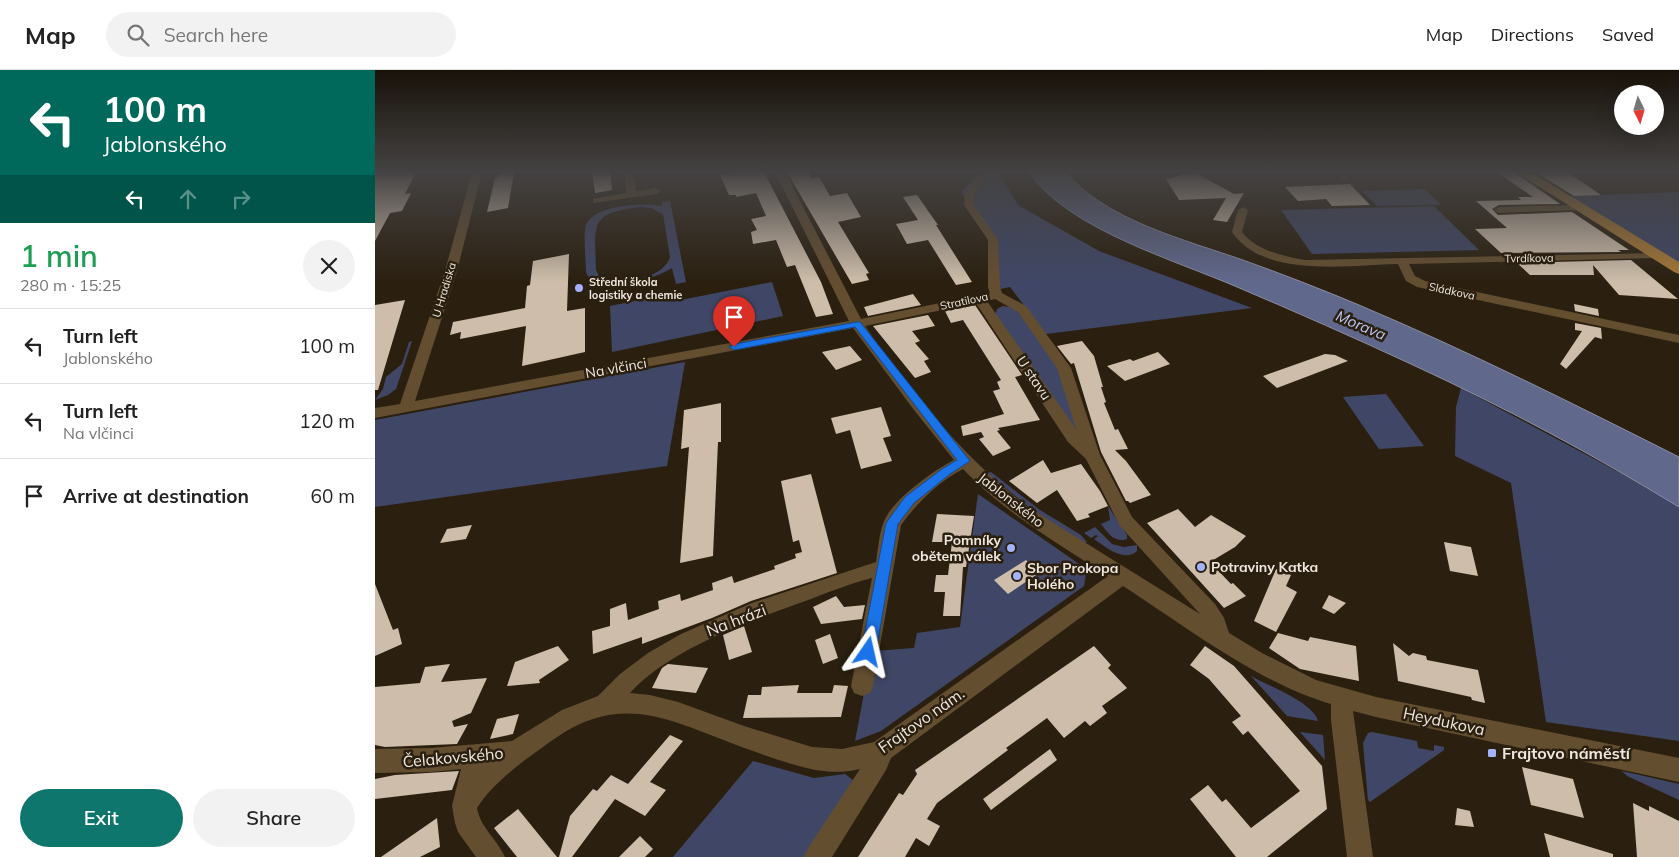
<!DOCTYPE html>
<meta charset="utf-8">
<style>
:root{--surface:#fff;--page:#f2f2f2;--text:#222;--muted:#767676;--line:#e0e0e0;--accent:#0f766e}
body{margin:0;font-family:Mulish,sans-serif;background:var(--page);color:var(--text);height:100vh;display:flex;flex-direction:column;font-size:19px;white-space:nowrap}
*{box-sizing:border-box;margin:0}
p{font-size:16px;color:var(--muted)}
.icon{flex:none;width:28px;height:28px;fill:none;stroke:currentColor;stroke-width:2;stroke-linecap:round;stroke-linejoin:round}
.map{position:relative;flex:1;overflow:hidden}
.drawer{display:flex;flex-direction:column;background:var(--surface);width:375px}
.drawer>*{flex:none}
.top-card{background:#00695c;color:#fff;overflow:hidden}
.needle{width:32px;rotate:175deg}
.tools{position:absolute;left:1239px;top:15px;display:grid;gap:10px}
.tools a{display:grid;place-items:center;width:50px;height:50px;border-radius:50%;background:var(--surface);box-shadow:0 5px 20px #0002;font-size:25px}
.pin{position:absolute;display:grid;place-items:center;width:42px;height:42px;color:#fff;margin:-51px -21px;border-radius:50% 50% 50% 0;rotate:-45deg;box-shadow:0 0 5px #0007}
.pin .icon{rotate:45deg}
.me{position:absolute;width:55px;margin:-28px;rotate:11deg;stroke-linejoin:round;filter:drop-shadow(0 0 4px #0008)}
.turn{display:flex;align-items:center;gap:18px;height:105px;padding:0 20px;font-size:22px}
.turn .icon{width:65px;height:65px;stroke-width:2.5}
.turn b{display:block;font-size:35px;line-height:42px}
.lanes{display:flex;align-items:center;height:48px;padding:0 20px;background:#0003;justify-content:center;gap:25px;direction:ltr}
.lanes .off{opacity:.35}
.round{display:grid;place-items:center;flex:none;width:52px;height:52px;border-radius:26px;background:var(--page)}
.overview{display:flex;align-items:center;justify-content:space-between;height:85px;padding:0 20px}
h1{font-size:30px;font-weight:600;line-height:38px;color:#1e9e55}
.button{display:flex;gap:10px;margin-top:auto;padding:10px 20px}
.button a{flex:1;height:58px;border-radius:30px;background:var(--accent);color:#fff;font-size:20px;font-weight:600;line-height:58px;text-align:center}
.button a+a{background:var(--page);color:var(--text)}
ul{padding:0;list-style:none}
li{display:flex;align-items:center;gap:15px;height:75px;padding:0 20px;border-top:1px solid var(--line)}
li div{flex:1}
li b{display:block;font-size:19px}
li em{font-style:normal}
header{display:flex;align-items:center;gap:30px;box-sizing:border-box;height:70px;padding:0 25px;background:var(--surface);border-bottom:1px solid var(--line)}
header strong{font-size:24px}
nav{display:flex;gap:28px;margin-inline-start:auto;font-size:18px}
.search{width:350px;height:45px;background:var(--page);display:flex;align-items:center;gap:12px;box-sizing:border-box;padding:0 18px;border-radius:28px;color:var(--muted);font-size:19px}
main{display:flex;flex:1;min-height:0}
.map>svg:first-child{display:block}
</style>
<header>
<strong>Map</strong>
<div class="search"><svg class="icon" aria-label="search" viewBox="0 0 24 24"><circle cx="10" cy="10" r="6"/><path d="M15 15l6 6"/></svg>Search here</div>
<nav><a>Map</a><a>Directions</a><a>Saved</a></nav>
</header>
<main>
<section class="drawer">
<div class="top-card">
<div class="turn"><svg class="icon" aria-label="left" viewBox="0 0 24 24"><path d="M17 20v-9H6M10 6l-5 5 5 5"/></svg><div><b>100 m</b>Jablonského</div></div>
<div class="lanes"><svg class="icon" aria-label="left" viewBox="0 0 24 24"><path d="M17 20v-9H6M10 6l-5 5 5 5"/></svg><svg class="icon off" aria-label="ahead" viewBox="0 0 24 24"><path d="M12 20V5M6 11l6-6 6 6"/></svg><svg class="icon off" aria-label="right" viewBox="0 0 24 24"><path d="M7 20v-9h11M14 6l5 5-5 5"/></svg></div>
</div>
<div class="overview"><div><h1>1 min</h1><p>280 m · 15:25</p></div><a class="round"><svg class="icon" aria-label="close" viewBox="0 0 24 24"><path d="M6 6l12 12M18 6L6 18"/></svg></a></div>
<ul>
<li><svg class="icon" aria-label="left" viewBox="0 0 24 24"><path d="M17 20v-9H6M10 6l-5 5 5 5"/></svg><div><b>Turn left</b><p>Jablonského</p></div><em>100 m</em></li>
<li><svg class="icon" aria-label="left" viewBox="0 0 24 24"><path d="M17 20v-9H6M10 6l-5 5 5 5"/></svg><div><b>Turn left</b><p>Na vlčinci</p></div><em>120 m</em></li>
<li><svg class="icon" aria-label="arrive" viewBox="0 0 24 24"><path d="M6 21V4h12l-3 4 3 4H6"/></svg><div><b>Arrive at destination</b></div><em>60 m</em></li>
</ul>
<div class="button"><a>Exit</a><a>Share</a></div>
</section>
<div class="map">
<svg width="1304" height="787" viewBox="0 0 1304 787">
<rect width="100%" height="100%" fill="#2b2010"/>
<path fill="#404766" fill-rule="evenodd" d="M606,102H623L643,135L724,181L877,238L671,264L635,217L625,219L622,215L617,169L586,122Z
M1050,119L1066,135L1002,136L987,121Z
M1304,122V195L1194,126Z
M295,131L311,212L301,214L297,198C281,208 220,230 211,202C211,192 208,163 211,155C218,135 270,132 287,136V132ZM266,137L276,138L288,144L295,187C287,211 244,215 224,206L221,200C220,154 213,143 266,137Z
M1059,136L1104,180L937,184L906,140Z
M397,212L408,246L237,282L235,236L299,223L301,231Z
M628,236L640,238L686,299L703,358H699L620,245L622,239Z
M37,271L21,319L13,325L0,330L8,319L11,307L27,294L34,272Z
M310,292L292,396L0,437V350Z
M1086,318L1266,414L1304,437V671L1171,652L1136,413L1080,386L1081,337Z
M1011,324L1049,376L1004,379L968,327Z
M616,402L665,440L706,465L712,472L710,473L660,442L612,403Z
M603,424L707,496L711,503L709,516L506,661L480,671L490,618L500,581L539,578L542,563L585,557Z
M733,436L752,465V469C739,473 733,463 726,454L735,450Z
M720,457L737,474L749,477L762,475V481C749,493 731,477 719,469L723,466L721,465L716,468L709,463Z
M876,606C893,616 938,632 943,651L912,646Z
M925,662L948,665L950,690Z
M997,662L1042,671L1043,678L1059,681V675L1069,677V680L995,732L993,730L988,673L993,663Z
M378,691L439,708L470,704L478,710L432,787H298Z
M1247,701L1304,714V730L1252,706Z"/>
<path fill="#60688c" stroke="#8b8ea4" d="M654,102H691C730,150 811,170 868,190C907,204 946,219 984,235C1093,281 1199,334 1304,387V437C1219,385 1129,337 1038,295C980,268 921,242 862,217C800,190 692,159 654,102Z"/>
<path fill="#cdbdaa" d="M0,102H41L30,124L36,123L27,141L15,143L0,171Z
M139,102L133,138L112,142L120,108H122L123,104Z
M217,102H235L237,120L220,123Z
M364,102H389L446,212L458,244L441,247L420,195L412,197L401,170L378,174L376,162L382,160L376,149L391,146L381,123L361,127V125H354L345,105Z
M412,102H433L436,108L444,107L455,126L472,123L486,147L463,152L494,203L491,204L494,210L477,214Z
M819,102L859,124L869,123L852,152L838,150L851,128L804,130L791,109Z
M1122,102H1139L1185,134L1124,135L1117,139L1123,145L1197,142L1254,180H1243L1246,182L1126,183L1100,159L1132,158L1101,131L1146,130L1143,127H1158Z
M1160,102L1194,103L1226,125L1199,126Z
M975,114L995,135L957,136L951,129L923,131L910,117Z
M542,125L563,155H561L597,212L581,215L553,170L532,174L521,154L543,150L528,127Z
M194,184L192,241L210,238V282L147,296L151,256L85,269L86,262L75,265L78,252L150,238L152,216L155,215L158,191Z
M1256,190L1303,229L1244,225L1218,195L1219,205H1155L1142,193Z
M538,224L546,235L493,246L489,237Z
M30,230L3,320H0V235Z
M1199,234L1223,239L1224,246L1200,241Z
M600,235L647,305L640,307L665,350L623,358L625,360L622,361L636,378L618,386L604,369L609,367L606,362L588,366L586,356L629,344L618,321L625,319L622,312L626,310L588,250L576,253L570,241Z
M553,245L560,256L537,261L545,271L540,273L554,289L549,291L556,302L540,308L498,256Z
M1200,253L1226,258L1227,269L1220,267L1191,299L1185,294L1207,261L1200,260Z
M707,271L719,286L728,317H726L731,332L729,333L740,360L743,359L753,379L740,380L751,391L776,425L755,433L753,431H751L726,382L699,293L696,294L682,276Z
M475,276L487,290L461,300L447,282Z
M783,282L795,294L750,311L732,296L755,289L758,291Z
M950,284L960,285L973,291L902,318L888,306Z
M346,333V372H343L338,486L305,493L314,377L306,379L309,340Z
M506,337L516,366L508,368L517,391L486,399L475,360L461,364L456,348Z
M668,390L676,403L706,394L725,421L733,436L713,444L715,447L702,451L682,420L662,433L634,411Z
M436,404L462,503L376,531L337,548L267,574V567L218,584L217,561L235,556V539L251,533L253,550L284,539L283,531L305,524L306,531L338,520L337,513L357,506L359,513L400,499L399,496L421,488L420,484L427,482L424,470L418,472L406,411Z
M803,439L820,457L836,445L871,466L860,477L835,492L856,514L858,513L871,526L849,538L772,453Z
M562,444L599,446L591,497H588L585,546H568L570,522H559L561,505H573L577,472H557Z
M97,455L91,469L65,473L72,459Z
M1069,472L1096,477L1103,506L1075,501Z
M651,490L664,503L633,524L619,510Z
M901,499L916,505L911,516L922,522L901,562L879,551Z
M0,514L18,560L23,558L27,574L0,586Z
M954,525L971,533L959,544L947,538Z
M461,526L469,537L490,535L487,549L446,554L438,537Z
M369,556L377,582L354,590L348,565Z
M903,563L933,571L935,567L981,576L984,611L925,599L894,578Z
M455,564L463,588L448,594L440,570Z
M1018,573L1034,586L1038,583L1051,586L1052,590L1103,600L1110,633L1097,630L1096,627L1023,611Z
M183,576L194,590L164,610L165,613L132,616L140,592Z
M719,576L736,595L733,598L752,618L727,636L732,643L715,656L710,651L689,668L672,648L631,678L633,680L562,733L552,749L565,756L554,776L541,768L530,787H483L524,723L528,725L542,704L540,700Z
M830,576L859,596L947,696L952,739L892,787H861L815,729L833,715L847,732L851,729L876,758L925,721L873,661L868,665L857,652L866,646L834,609L815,595Z
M75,594L66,612L112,608L96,643L77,651L79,657L93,654L82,674L10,677L0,675V617L45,613L50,597Z
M293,594L333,598L321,623L277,618L287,598Z
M424,615L422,623H457L459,615L473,616L466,647L368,648L373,625H386L387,617Z
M144,644L138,664L115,669L122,649Z
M295,665L308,671L275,712L291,720L270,746L240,729L197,787H184L195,746L218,719L222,721L236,705L253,714Z
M675,679L682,690L616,740L608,729Z
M1147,697L1198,709L1209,748L1156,735Z
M84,701L77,720L0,729V709L20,705Z
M1258,733L1274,741V736L1304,751V787H1262Z
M1082,738L1095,741L1099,757L1080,755Z
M143,739L182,787H142L119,758Z
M62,748L65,777L45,787H6Z
M1169,763L1238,784V787H1175Z
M265,766L278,779L270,787H244Z"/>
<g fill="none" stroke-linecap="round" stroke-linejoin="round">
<path fill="#644e30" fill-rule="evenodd" d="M97,102H107L82,201L40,331L474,251L400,102H410L486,249L615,223L613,217V170L589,135L590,123L607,102H616L600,123L599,135L623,170L625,217L627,223L651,236L696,298L725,385L757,447L840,534L849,548L854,563L887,583L941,610L1001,627L1304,688V712L1001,647L978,641L998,787H972L956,650V634C885,614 810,556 748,516L516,688L511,700L457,787H429L433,778L485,699C457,706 433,699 407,691C386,684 366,677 346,669C304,653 263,634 218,649C200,654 183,666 168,677C145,693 117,714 102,738C105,757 122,769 130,787H101L83,762L80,753L77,736L86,699L56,702L0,703V679L56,678L137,671L187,640L223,626L245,604L273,583L306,564L377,533L501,492C503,479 504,466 508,454C515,431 559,400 579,390L539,340L478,258L0,348V338L25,334L70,201ZM620,229L643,242L682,298L701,359L612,231ZM601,233L693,372L711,389L745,456L825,544L653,437C590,389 535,322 490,256ZM588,399C630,443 682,473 733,506L499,672L467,679L437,677L369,656L303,632L275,625L255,623C296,578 380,549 436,529C456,521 477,513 497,508L476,616L479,623L487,626L495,623L498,616L526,455C543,432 563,412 588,399Z
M249,102H259L261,121L281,118L286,121L281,124L218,133V129L251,123Z
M962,102H971L974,106L969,109L966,108Z
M1202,135L1206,136V140L1124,143L1119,140L1124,137Z
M868,137L873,140L867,162C882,181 908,186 930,190L1285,183L1287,185L1285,187L1281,188L1034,194L1040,206L1050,211L1304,265V273L1042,217L1031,211L1023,194C973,195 889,209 857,162L863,140Z"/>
<path fill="#a57836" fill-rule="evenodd" d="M1141,102H1156L1304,192V204L1299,202Z"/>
</g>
<linearGradient id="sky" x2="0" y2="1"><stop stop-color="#181209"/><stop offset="0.48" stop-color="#444242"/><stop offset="1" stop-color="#444242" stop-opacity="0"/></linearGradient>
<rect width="1304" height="212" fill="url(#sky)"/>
<path fill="#1a73e8" stroke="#114b97" d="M482,252H485L595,391L575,404L539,433L523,454L501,582L498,587L493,589L488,587L486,582L511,453L530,427L567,399L582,390L480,257L359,280L354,277L359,274Z"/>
<g fill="#a3b2fd" stroke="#2b2010" stroke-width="2">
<circle cx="204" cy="218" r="5"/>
<circle cx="636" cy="478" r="5"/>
<circle cx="826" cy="497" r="5"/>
<circle cx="642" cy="506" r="5"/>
<rect x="1112" y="678" width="10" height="10" rx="2.5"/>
</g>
<g text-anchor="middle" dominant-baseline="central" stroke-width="5" stroke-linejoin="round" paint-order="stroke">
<g font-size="11" fill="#efe7dd" stroke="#2b2010">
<text transform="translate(1154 188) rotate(-1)">Tvrdíkova</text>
<text transform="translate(69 220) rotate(-73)">U Hradiska</text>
<text transform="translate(1077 221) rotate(12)">Sládkova</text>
<text transform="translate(589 231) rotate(-12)">Stratilova</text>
</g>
<g font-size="11" font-weight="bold" fill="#efe7dd" stroke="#2b2010" text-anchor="start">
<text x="214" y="212">Střední škola<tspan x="214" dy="13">logistiky a chemie</tspan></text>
</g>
<g font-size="14" fill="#efe7dd" stroke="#2b2010">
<text transform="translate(241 298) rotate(-10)">Na vlčinci</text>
<text transform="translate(659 308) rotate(56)">U stavu</text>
<text transform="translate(636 430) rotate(38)">Jablonského</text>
</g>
<g font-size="14" font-weight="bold" fill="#efe7dd" stroke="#2b2010" text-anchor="start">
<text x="626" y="470" text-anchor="end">Pomníky<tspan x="626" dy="16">obětem válek</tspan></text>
<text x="836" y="497">Potraviny Katka</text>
<text x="652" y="498">Sbor Prokopa<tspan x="652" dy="16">Holého</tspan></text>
</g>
<g font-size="15" font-style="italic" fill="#bfcafc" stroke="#2b2010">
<text transform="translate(986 255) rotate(23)">Morava</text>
</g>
<g font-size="16" fill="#efe7dd" stroke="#2b2010">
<text transform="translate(361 550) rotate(-21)">Na hrázi</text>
<text transform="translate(546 650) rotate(-35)">Frajtovo nám.</text>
<text transform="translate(1069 651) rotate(12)">Heydukova</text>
<text transform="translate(78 687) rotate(-5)">Čelakovského</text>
</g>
<g font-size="16" font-weight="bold" fill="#efe7dd" stroke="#2b2010" text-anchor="start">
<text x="1127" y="683">Frajtovo náměstí</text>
</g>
</g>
</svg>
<div class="tools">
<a><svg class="needle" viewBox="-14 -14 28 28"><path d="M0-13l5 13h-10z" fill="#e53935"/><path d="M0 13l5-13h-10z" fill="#767676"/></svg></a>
</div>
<div class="pin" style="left:359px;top:277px;background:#d93025"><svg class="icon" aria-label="arrive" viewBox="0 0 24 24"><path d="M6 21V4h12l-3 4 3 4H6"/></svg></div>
<svg class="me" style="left:493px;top:582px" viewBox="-20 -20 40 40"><path d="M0-17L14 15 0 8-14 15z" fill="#1a73e8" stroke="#fff" stroke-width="4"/></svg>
</div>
</main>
